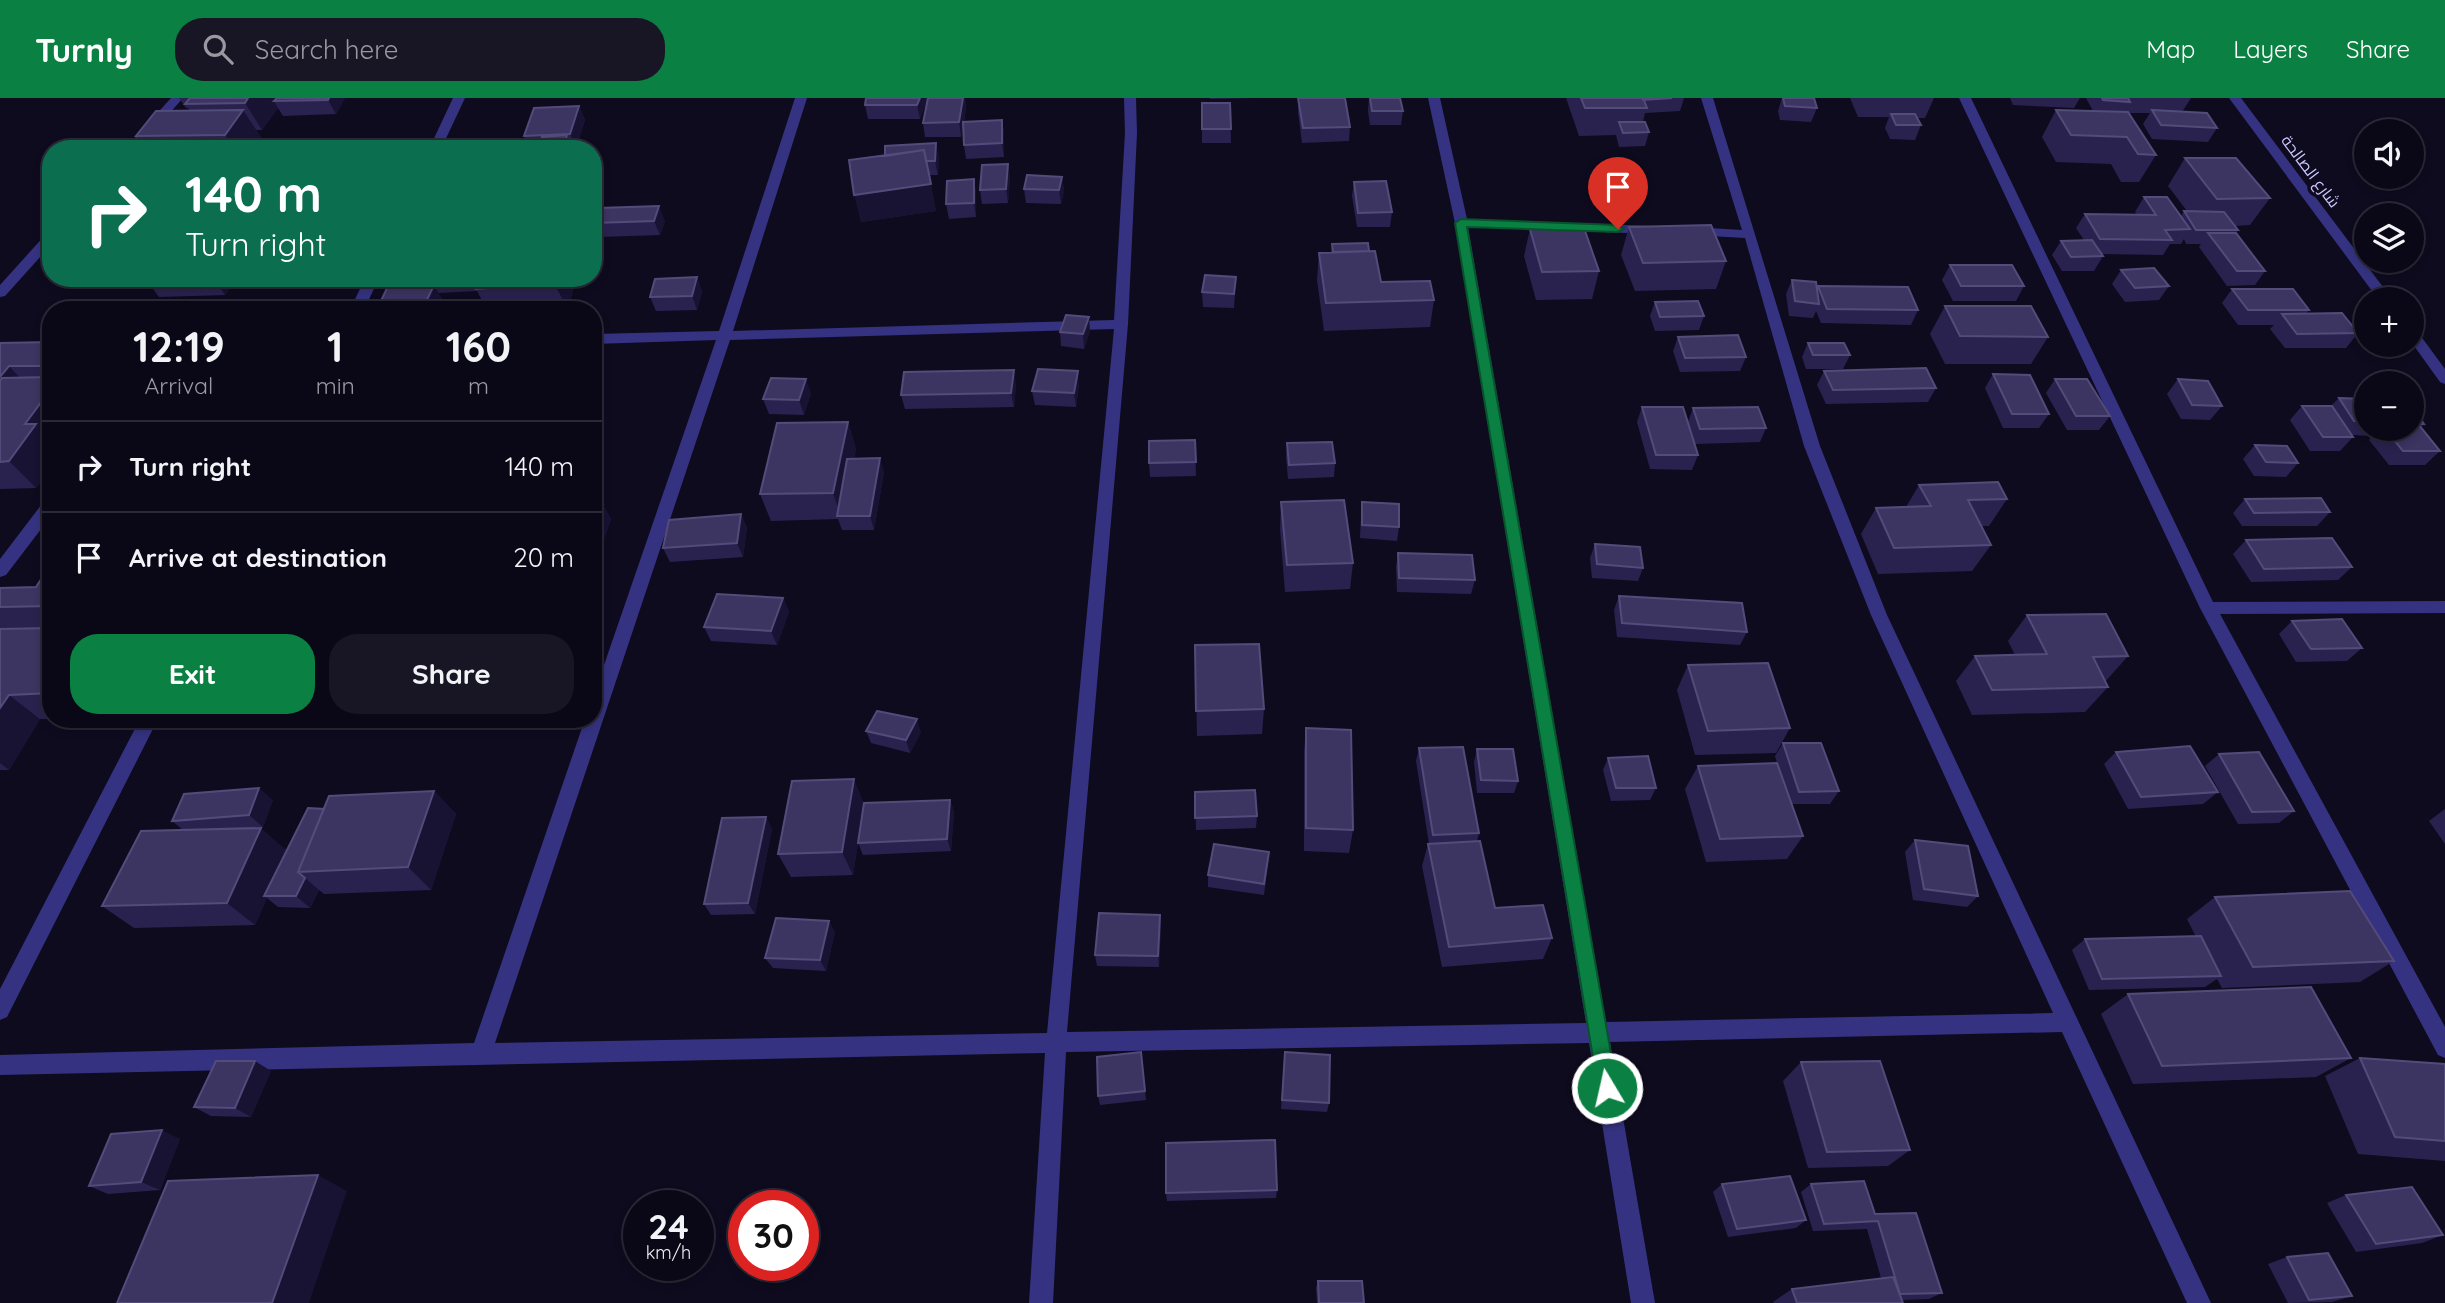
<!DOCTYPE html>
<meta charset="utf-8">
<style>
:root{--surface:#0a0817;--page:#181624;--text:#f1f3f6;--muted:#999aa1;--line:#2a2936;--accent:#0b8043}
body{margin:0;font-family:Quicksand,Cairo,sans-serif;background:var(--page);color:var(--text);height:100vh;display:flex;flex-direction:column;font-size:26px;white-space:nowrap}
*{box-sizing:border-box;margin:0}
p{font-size:23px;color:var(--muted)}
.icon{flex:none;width:38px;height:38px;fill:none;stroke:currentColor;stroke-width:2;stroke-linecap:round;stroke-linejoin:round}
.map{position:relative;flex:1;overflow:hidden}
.side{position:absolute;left:42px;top:203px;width:560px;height:427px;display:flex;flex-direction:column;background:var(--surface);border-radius:28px;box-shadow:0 4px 10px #0003,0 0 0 2px var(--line)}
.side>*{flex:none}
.guide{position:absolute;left:42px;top:42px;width:560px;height:147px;border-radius:28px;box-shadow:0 4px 10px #0003,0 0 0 2px var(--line);background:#0b6e4f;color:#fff;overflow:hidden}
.fabs{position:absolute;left:2354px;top:21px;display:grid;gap:14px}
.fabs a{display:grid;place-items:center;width:70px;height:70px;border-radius:50%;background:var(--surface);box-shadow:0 4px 10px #0003,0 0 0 2px var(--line);font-size:35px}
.speed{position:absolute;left:623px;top:1092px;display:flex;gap:14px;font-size:35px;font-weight:700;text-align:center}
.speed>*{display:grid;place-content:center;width:91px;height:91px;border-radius:50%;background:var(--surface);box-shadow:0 4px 10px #0003,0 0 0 2px var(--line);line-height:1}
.speed small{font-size:18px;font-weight:400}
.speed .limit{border:10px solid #d22;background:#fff;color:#111}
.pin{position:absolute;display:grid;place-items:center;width:60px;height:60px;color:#fff;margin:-72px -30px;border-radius:50% 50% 50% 0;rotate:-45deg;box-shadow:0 0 7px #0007}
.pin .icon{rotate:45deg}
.me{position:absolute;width:77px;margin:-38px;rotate:351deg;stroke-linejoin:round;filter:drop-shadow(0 0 5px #0008)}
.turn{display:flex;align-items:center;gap:24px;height:147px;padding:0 28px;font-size:32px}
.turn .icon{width:91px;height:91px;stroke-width:2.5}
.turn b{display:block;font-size:49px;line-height:60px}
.eta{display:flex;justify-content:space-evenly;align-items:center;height:119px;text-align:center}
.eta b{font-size:42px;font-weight:700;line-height:49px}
.primary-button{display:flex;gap:14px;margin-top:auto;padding:14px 28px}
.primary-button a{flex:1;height:80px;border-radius:28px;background:var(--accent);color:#fff;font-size:28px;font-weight:700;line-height:80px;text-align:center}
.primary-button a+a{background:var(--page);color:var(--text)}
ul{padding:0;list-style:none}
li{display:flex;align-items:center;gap:21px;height:91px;padding:0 28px;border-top:2px solid var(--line)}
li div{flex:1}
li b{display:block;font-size:26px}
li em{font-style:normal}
header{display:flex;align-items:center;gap:42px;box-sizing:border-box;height:98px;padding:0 35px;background:var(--accent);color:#fff}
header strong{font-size:33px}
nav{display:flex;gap:38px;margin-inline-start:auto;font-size:24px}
.search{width:490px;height:63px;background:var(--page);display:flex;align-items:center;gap:18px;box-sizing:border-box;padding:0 24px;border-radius:28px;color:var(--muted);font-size:26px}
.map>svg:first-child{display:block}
</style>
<header>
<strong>Turnly</strong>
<div class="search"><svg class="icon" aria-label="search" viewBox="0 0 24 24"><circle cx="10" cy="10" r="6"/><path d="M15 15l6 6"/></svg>Search here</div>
<nav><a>Map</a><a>Layers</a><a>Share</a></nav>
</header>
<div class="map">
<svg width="2445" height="1205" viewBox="0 0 2445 1205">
<rect width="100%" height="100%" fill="#0e0b1f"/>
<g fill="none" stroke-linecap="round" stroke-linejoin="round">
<path fill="#353381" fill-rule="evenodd" d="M171,0H183L138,51H125Z
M453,0H465L441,51H429Z
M795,0H807L733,233L1114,222L1125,35L1124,0H1136L1137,35L1128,226L1067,934L1586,925L1455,125L1428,0H1440L1467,121L1653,128L1659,132L1653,136L1468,129L1606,924L2053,915L1871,517L1804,348L1745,140L1692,137L1686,133L1692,129L1742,132L1701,0H1713L1820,348L1887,517L2211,1205H2187L2062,934L1610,944L1655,1205H1631L1589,945L1066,954L1053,1205H1029L1045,955L0,977V957L474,945L585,621H593V599L716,242L593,246V236L719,233ZM1114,231L1047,935L495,945L730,242Z
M1959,0H1971L2213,504L2445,503V515L2220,516L2445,929V960L2438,957L2200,510Z
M2229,0H2241L2392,201H2378Z
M51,135V147L5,198L0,199V187L46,136Z
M365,180H379L364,212H350Z
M2412,231L2417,233L2445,271V286L2440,284L2412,245Z
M51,400V418L6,477L0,479V461L45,402Z
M140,621H158L7,919L0,922V891Z"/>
</g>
<path fill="#2a224e" d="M179,0H345L336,16L283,18L278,10L262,32H256L261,39L252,51H145L136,38L190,13L188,10H186Z
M866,0H965L966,10L964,24L1002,22L1004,36V59L966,61L964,47L963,25L961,39H925L923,25L927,2L920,21H868L865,7Z
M1210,0H1255L1210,1Z
M1298,0L1350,29L1349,43L1302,45L1298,14Z
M1369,0L1403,13L1401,27H1370L1368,13Z
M1566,0H1684L1680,13L1645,15L1643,24L1649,34L1645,48L1619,49L1616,37L1579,38Z
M1782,0H1814L1817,10L1811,24L1780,22L1778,13Z
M1850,0H1934L1925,20H1917L1921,27L1915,42L1890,41L1885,30L1889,19H1858Z
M2010,0H2080L2074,10L2013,7Z
M2086,0H2191L2182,14L2217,30L2208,44L2152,41L2143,26L2150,15H2129L2156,57L2139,84H2121L2111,66L2056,64L2042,39L2056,12L2093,13Z
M1202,5H1230L1231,45H1202Z
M579,8L585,22L576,50L530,51L524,38Z
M939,59L938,77H929L936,113L861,124L849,62Z
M2185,60L2270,100L2250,127L2234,128L2238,132L2236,135L2265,173L2255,187L2227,188L2199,149L2201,146H2186L2184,141L2181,146H2170L2163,157L2101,156L2103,158L2094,173H2062L2052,157L2061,143L2084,142L2076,130L2085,116L2137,117L2135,114L2144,99L2181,118L2184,113H2187L2168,88Z
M1008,66L1010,81L1008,105L982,106L980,92Z
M1062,79L1064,93L1061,106L1026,105L1024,91Z
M974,81L976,96V119L949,121L946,106Z
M1354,84L1392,114L1390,129H1357L1352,98Z
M665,123L660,137L600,139L594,125Z
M1629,129L1726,163L1716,191L1635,193L1621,157Z
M1530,131L1599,173L1592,201L1536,202L1524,158Z
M1332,146L1369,153L1381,184L1434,202L1430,229L1324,233L1317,182L1319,155L1331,154Z
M1950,167L2024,188L2016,203H1953L1942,182Z
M2121,172L2169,188L2159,202L2125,204L2112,186Z
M697,179L702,194L697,212L656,213L650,199Z
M145,180H236L225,197L159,199Z
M422,180H576L568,212H487L477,193L438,195L442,201L437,212H384L380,205L426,187Z
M1792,182L1817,191L1818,188L1918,212L1911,227L1821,225L1816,213L1813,220L1789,218L1786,196Z
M2232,191L2309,212L2306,216L2358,235L2346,250H2285L2270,231L2274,227H2238L2222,205Z
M1235,193L1234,210L1203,209L1202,194Z
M1655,204L1704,218L1699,232L1655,233L1650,218Z
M1945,208L2048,239L2031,266H1945L1930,236Z
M1090,233L1084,251L1061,248L1060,234Z
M1678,239L1746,259L1740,273L1680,274L1673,253Z
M51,244V370L36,390L0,391V245Z
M1808,245L1850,257L1843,271H1806L1802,259Z
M1824,273L1936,290L1928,304L1826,306L1817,287Z
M1993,276L2049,316L2039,330H2003L1985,290Z
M2055,281L2110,318L2099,332H2067L2046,295Z
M2178,281L2222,308L2210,322L2181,321L2167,296Z
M1016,286L1014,309L905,311L901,297Z
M1079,287L1076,309L1035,307L1032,293Z
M811,295L804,317L769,316L763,301Z
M2339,300L2366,301V331H2412V308L2424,326L2421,329L2440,353L2425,367H2389L2369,342L2372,338L2352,337L2353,339L2340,353H2310L2290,322L2302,308H2331Z
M1642,309L1698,357L1692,372L1650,371L1637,324Z
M1693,310L1766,330L1760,344L1695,346L1688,324Z
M848,324L856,351L854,361L884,374L874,432H842L838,421L771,423L760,396Z
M1195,342L1196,378L1150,379L1149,365Z
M1287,345L1335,365L1334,379L1288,381L1286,359Z
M2255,347L2298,365L2286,379L2254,378L2243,361Z
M1919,387L2007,401L1989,428H1981L1991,447L1972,473L1878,476L1861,436L1876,410L1906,409Z
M2245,401L2330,414L2317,428H2242L2233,415Z
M1281,404L1353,465L1350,491L1285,494L1280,431Z
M1362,404L1399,429L1397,443L1360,440L1361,418Z
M593,407H603L611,421L604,441H593Z
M741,416L747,430L743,459L670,464L663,450Z
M2246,442L2352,469L2338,482L2251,484L2233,456Z
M1595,446L1643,470L1638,483L1592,480L1590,460Z
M1398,455L1475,482L1471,496L1397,494L1396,469Z
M51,466V621H40L9,672H0V490L36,489Z
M1619,498L1747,534L1740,547L1617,539L1614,512Z
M783,500L789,514L777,547L711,543L704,529Z
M2027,517L2128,558L2105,584L2108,589L2085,614L1972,617L1956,583L1975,558L2015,557L2008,543Z
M2292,523L2362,550L2347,563L2296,564L2279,536Z
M1195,547L1264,611L1262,636L1197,638Z
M1688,567L1790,630L1776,655L1695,657L1677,592Z
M1306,630L1353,732L1349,755L1304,753V654Z
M866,633L921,634L910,655L871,645Z
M1783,645L1839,693L1830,706H1792L1803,738L1787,761L1706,764L1685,691L1698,668L1777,665L1775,658Z
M1419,650L1479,735L1477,743L1495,810L1552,840L1543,861L1442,869L1422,768L1428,746H1429L1416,663Z
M1477,651L1518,683L1514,695H1477L1474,664Z
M2116,654L2218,694L2203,706L2128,711L2104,666Z
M2219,656L2294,713L2279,725L2238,726L2205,668Z
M1608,660L1656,690L1650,702L1611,703L1603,672Z
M434,693L456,716L431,792L324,796L319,792L310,810L278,809L267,800L255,827L134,830L102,808L183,732L172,723L273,702L263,729L248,730L287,752L324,711Z
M1195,694L1257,718L1256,730L1196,732Z
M950,702L954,714L951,753L863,757L858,745Z
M864,705L853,777L791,779L778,756Z
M2445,711V746L2429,723Z
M766,719L772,731L755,816L711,817L704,806Z
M1915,742L1978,798L1967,809L1913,802L1905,754Z
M1268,765L1264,797L1208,789V777Z
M2215,799L2394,863L2360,884L2222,890L2217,881L2205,889L2089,892L2072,852L2085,841L2196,839L2187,821Z
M1160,817L1161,828L1159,869L1097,868L1095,857Z
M835,834L826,873L773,870L765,860Z
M2128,896L2351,960L2316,979L2133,986L2101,916Z
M1141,954L1146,1002L1100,1007L1098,998Z
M2360,960L2445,966V1063L2358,1056L2325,978Z
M1284,964L1329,1005L1327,1014L1281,1011Z
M1801,964L1910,1052L1888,1068L1808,1070L1783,983Z
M271,973L251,1019L211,1018L194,1009Z
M180,1041L160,1092L108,1096L89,1088Z
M1722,1086L1806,1122L1796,1130L1728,1139L1713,1094Z
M1811,1086L1875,1116L1942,1195L1929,1201L1902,1202L1903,1205H1774L1773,1204L1792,1191L1881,1180L1867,1131L1813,1133L1801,1094Z
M1277,1092L1276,1100L1167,1103L1166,1095Z
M2346,1097L2443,1137L2422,1145L2356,1154L2327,1105Z
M2287,1159L2352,1198L2332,1204L2288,1205L2268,1166Z
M1318,1183L1364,1205H1317L1316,1190Z"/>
<path fill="#181233" d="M248,0H285L274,3L278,10L262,32L245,5Z
M329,0H345L336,16L328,2Z
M920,0H928L920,21L917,7Z
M963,0H965L966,10L961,39L959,24Z
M579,8L585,22L576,50L570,36Z
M243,12L261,39L252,51H234L225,37Z
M1002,22L1004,36V59L1002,45Z
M567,37L573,51L564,50Z
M308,43L312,51H303Z
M515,43L519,51H510Z
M936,45L939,59L938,77L935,63Z
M924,52L936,113L861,124L854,97Z
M1008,66L1010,81L1008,105L1006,91Z
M1062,79L1064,93L1061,106L1059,92Z
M974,81L976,96V119L974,105Z
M593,90L599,104L593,117Z
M659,108L665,123L660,137L654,123Z
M697,179L702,194L697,212L692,198Z
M213,180H236L225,197Z
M555,180H576L568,212L554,185Z
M434,187L442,201L437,212H430L426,204Z
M1089,219L1090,233L1084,251L1083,236Z
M9,268L22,282L0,286V279Z
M1014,272L1016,286L1014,309L1011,295Z
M1078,273L1079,287L1076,309L1074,295Z
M806,281L811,295L804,317L799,302Z
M51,291V370L36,390L9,363L25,326Z
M848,324L856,351L843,418H841L833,395Z
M594,343L601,358L593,377V345Z
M880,360L884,374L874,432L870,418Z
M603,407L611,421L604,441L596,427Z
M741,416L747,430L743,459L737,445Z
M783,500L789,514L777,547L771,533Z
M9,597L40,621L9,672L0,665V610Z
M917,621L921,634L910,655L906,642Z
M854,681L864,705L853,777L842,754Z
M259,690L273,702L263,729L249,717Z
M434,693L456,716L431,792L408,769Z
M950,702L954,714L951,753L947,741Z
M766,719L772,731L755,816L748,805Z
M261,730L287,753L264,798L267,800L255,827L227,805Z
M305,780L319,792L310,810L296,798Z
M1160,817L1161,828L1159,869L1158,858Z
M829,823L835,834L826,873L820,862Z
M255,963L271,973L251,1019L235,1010Z
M162,1032L180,1041L160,1092L141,1084Z
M318,1077L347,1093L309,1205H272Z"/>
<path fill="#3c3461" stroke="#534b7a" stroke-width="2" d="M190,0H248L245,5L185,6Z
M277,0H329L328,2L274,3Z
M866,0H920L917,7H865Z
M928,0H963L959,24L923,25Z
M1298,0H1345L1350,29L1303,30Z
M1370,0H1400L1403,13H1372Z
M1581,0H1643L1647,10H1585Z
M1643,0H1672L1643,2Z
M1783,0H1814L1817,10L1785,8Z
M2102,0H2128L2130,4L2103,2Z
M1202,5H1230L1231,31H1202Z
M579,8L570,36L524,38L534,10Z
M243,12L225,37L136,38L156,13Z
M2056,12L2128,14L2156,57L2138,56L2127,39L2071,37Z
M2152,12L2207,15L2217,30L2161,27Z
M1891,16H1915L1921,27H1896Z
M1002,22V45L964,47L963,24Z
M1619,24H1645L1649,34L1623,35Z
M567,37L564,50L539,51L542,39Z
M487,42L515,43L510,51H480Z
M308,43L303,51H273L278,44Z
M936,45L935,63H926L924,52L885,58V48Z
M924,52L931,86L854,97L849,62Z
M2185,60H2236L2270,100L2217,101Z
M1008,66L1006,91L980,92L982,67Z
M1027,77L1062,79L1059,92L1024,91Z
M974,81V105L946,106L947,83Z
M1386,83L1392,114L1358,115L1354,84Z
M2144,99H2167L2190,131L2165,132L2172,142L2100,141L2085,116L2156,117Z
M659,108L654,123L594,125L599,110Z
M2184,113L2224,114L2238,132H2196Z
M1711,127L1726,163L1643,165L1629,129Z
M1584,130L1599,173L1542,174L1530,131Z
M2208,135H2236L2265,173H2237Z
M2092,142L2103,158L2071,159L2061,143Z
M1368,145L1369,153L1333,154L1332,146Z
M1375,153L1381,184L1430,183L1434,202L1326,205L1319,155Z
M1950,167H2012L2024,188H1961Z
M2154,170L2169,188L2135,190L2121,172Z
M1205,177L1236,179L1234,196L1202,194Z
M697,179L692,198L650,199L655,181Z
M480,180H555L554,185L476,191Z
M1792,182L1816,184L1819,206L1795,203Z
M434,187L426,204L380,205L388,188Z
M1818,188L1908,189L1918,212L1827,211Z
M2232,191H2293L2309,212H2248Z
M1698,203L1704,218L1660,219L1655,204Z
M1945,208H2031L2048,239L1960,238Z
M2342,215L2358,235L2297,236L2282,216Z
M1066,217L1089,219L1083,236L1060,234Z
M1738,237L1746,259L1685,260L1678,239Z
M51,244V268H9L0,279V245Z
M1808,245H1844L1850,257H1813Z
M1926,270L1936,290L1833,292L1824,273Z
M1038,271L1078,273L1074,295L1032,293Z
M1014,272L1011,295L901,297L904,274Z
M1993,276L2030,277L2049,316H2012Z
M51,279V291L25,326H36L9,363L0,364V283L2,280Z
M771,280L806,281L799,302L763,301Z
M2055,281H2087L2110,318H2076Z
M2178,281L2208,283L2222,308L2192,307Z
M2339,300L2366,301V323H2354Z
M2302,308H2332L2353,339H2323Z
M2412,308L2424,326L2412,325Z
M1642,309H1683L1698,357H1656Z
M1758,309L1766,330L1700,331L1693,310Z
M848,324L833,395L760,396L777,325Z
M2412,327H2419L2440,353H2403L2385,331H2412Z
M1195,342L1196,364L1149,365V343Z
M1332,344L1335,365L1289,367L1287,345Z
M2255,347L2287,348L2298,365L2266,364Z
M880,360L870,418H837L847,361Z
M1998,384L2007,401L1968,402L1991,447L1894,450L1876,410L1931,408L1919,387Z
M2321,400L2330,414L2254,415L2245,401Z
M1344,402L1353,465L1287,467L1281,404Z
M1362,404L1399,406V429L1362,427Z
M593,407H603L596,427H593Z
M741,416L737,445L663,450L669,422Z
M2332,440L2352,469L2264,471L2246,442Z
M1595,446L1640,449L1643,470L1597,466Z
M1398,455L1472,457L1475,482L1399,480Z
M51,466V508L0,509V490L36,489Z
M717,496L783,500L771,533L704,529Z
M1619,498L1742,505L1747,534L1622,525Z
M2106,516L2128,558L2093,559L2108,589L1992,592L1975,558L2047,556L2027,517Z
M2342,521L2362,550L2311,551L2292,523Z
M51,530V595L9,597L0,610V531Z
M1259,546L1264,611L1196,613L1195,547Z
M1768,565L1790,630L1708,633L1688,567Z
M877,613L917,621L906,642L866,633Z
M1306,630L1351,632L1353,732L1306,730Z
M1783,645H1821L1839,693L1799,694Z
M2190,648L2218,694L2141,699L2116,654Z
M1463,649L1479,735L1433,737L1419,650Z
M1477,651H1513L1518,683L1481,682Z
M2259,654L2294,713L2252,714L2219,656Z
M1648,658L1656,690H1616L1608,660Z
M1777,665L1803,738L1720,741L1698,668Z
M854,681L842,754L778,756L792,683Z
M259,690L249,717L172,723L184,696Z
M1255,692L1257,718L1195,720V694Z
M434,693L408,769L298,774L329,698Z
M950,702L947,741L858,745L864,705Z
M308,710L324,711L298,774L305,780L296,798H264Z
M766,719L748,805L704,806L722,720Z
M261,730L227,805L102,808L141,733Z
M1915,742L1968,748L1978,798L1924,791Z
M1480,743L1495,810L1543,807L1552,840L1449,849L1428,746Z
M1214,746L1269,754L1264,786L1208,777Z
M2350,793L2394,863L2253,869L2215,799Z
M1099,815L1160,817L1158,858L1095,857Z
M776,820L829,823L820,862L765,860Z
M2201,838L2221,878L2102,881L2085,841Z
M2311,889L2351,960L2162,968L2128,896Z
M1141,954L1145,993L1098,998L1097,959Z
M1285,954L1330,957L1329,1005L1282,1002Z
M2360,960L2445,966V1043L2395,1039Z
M216,963H255L235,1010L194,1009Z
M1880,963L1910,1052L1827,1054L1801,964Z
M162,1032L141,1084L89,1088L111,1036Z
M1275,1042L1277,1092L1166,1095V1045Z
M318,1077L272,1205H117L168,1083Z
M1790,1078L1806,1122L1737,1131L1722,1086Z
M1864,1083L1875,1116L1916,1115L1942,1195L1900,1196L1878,1123L1824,1126L1811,1086Z
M2412,1089L2443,1137L2376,1146L2346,1097Z
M2328,1155L2352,1198L2309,1202L2287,1159Z
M1893,1179L1903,1205H1797L1792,1191Z
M1318,1183H1362L1364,1205H1319Z"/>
<path fill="#0b8043" stroke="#07532c" stroke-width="2" d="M1461,121L1618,127L1624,131L1618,134L1467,129L1617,990L1614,997L1607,999L1601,997L1598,990L1455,125Z"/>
<g text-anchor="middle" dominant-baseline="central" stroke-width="7" stroke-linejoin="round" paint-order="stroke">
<g font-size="16" fill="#cec8ff" stroke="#0e0b1f">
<text transform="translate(2311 73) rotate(53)">شارع الصالحة</text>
</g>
</g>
</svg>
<div class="fabs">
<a><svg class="icon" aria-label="sound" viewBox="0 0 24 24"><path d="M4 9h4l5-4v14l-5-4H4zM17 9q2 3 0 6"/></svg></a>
<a><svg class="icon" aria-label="layers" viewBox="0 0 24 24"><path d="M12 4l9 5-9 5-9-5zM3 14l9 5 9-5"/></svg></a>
<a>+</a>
<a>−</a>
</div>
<div class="speed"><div>24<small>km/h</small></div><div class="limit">30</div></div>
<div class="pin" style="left:1618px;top:131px;background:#d93025"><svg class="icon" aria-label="arrive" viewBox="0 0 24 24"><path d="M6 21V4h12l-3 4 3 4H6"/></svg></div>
<svg class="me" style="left:1607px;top:990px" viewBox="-20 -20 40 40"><circle r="17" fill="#0b8043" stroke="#fff" stroke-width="3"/><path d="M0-11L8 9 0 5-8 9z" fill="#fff"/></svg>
<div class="guide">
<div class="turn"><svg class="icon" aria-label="right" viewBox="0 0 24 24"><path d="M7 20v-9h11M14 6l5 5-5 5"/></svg><div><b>140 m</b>Turn right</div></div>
</div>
<section class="side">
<div class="eta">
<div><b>12:19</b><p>Arrival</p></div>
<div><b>1</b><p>min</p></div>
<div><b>160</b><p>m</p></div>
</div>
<ul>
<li><svg class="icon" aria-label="right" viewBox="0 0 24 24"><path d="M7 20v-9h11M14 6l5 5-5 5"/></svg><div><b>Turn right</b></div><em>140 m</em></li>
<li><svg class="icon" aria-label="arrive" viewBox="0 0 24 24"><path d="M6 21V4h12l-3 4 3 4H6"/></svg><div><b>Arrive at destination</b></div><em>20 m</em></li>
</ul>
<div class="primary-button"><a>Exit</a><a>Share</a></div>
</section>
</div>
